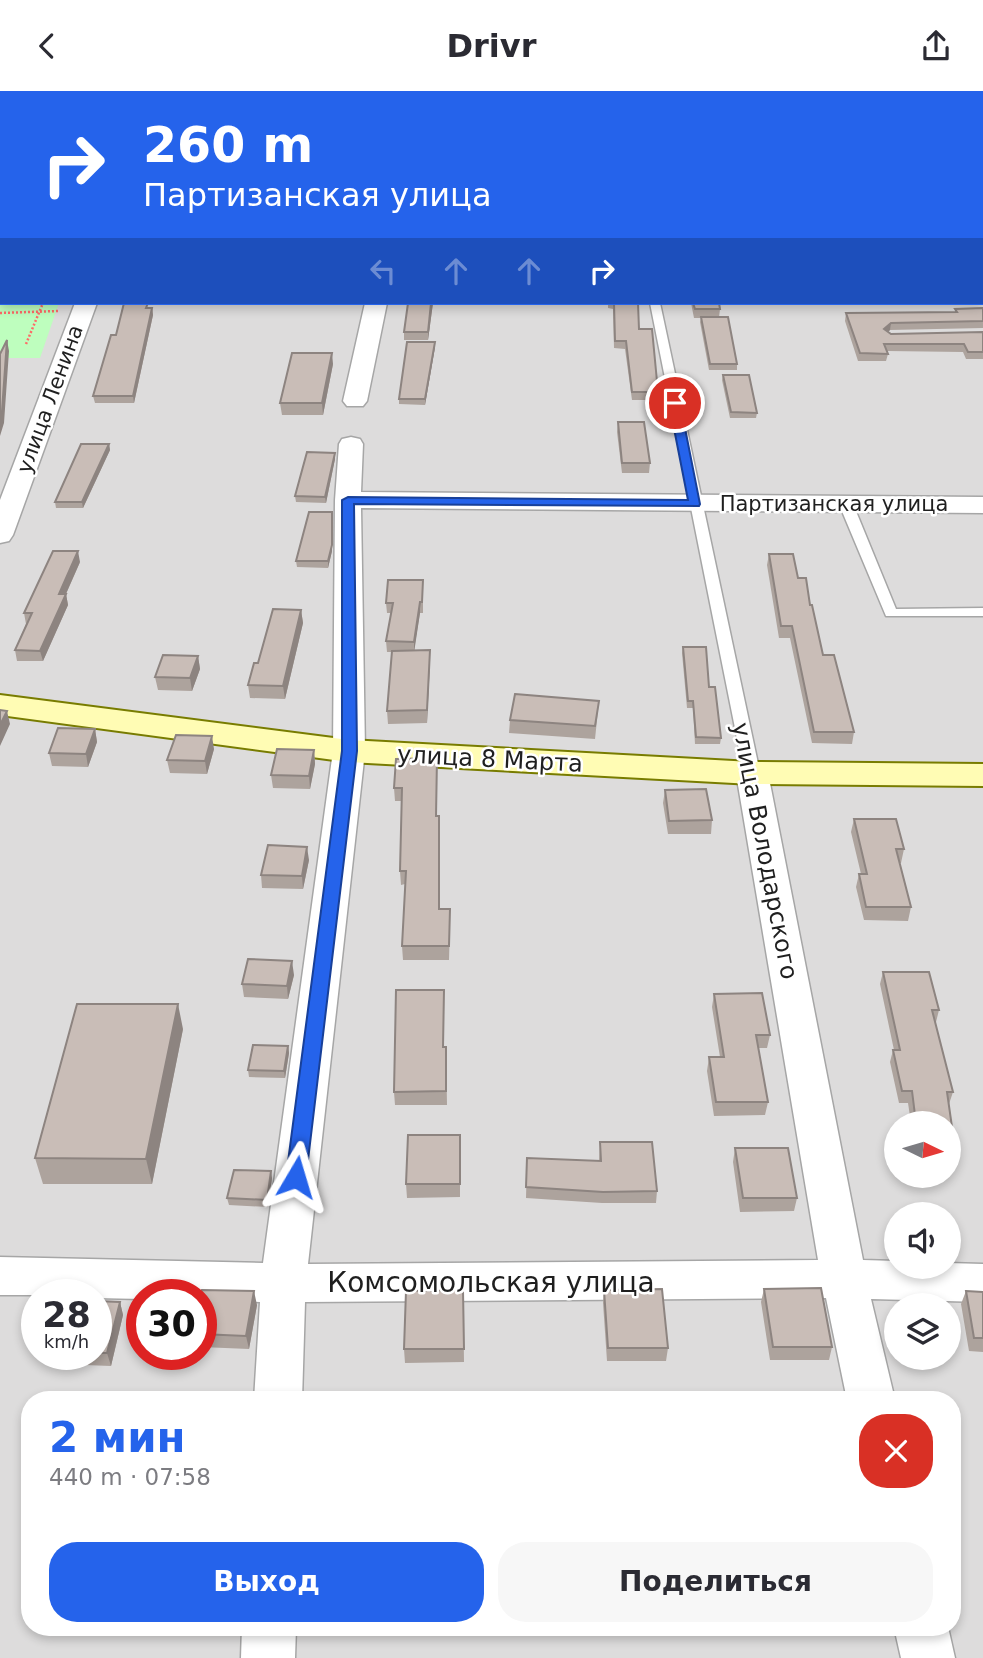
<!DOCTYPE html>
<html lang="ru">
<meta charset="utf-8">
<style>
:root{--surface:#fff;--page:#f7f7f7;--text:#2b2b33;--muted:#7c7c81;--accent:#2563eb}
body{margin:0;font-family:"DejaVu Sans",sans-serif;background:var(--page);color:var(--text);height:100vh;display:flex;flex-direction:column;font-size:26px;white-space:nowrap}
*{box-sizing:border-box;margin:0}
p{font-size:23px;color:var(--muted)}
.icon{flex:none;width:38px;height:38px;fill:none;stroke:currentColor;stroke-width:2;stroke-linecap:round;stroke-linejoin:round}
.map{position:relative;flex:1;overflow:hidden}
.panel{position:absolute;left:21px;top:1300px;width:940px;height:245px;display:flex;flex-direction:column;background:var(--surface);border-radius:28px;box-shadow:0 4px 10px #0003}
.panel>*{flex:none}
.banner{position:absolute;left:0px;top:0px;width:984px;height:214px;box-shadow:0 4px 10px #0003;background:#2563eb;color:#fff;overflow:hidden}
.needle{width:46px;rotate:95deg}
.buttons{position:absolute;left:884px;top:1020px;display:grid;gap:14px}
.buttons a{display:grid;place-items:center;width:77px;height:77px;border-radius:50%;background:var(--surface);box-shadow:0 4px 10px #0003;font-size:35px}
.speed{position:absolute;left:21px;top:1188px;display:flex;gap:14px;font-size:35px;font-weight:700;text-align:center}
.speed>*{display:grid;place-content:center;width:91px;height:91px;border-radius:50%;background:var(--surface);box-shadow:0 4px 10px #0003;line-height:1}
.speed small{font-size:18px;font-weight:400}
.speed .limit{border:10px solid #d22;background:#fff;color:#111}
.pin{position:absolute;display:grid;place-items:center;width:60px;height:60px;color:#fff;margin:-30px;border:4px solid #fff;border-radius:50%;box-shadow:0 2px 7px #0007}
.me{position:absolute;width:77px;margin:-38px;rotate:7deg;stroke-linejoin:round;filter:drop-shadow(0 0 5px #0008)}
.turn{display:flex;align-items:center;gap:24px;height:147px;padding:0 28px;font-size:32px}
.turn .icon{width:91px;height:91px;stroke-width:2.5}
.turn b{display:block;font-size:49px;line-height:60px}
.lanes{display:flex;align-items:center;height:66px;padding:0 28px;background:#0003;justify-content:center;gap:35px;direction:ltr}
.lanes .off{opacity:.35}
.round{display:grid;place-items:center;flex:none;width:74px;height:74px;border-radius:28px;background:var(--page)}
.headline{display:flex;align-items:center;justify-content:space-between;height:119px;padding:0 28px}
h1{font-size:42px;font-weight:800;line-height:52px;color:var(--accent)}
.cta{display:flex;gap:14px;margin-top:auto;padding:14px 28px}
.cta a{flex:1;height:80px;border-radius:28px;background:var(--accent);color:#fff;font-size:28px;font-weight:800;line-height:80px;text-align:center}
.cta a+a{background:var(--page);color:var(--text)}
header{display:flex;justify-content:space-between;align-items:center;height:91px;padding:0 28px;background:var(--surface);font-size:32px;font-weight:800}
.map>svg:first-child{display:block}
</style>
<header><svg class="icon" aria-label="back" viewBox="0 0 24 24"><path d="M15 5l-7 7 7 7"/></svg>Drivr<svg class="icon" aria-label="share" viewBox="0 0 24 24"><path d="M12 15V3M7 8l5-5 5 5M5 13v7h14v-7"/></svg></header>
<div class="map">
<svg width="983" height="1567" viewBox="0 0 983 1567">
<rect width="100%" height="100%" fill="#f0ebe4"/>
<path fill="#dddcdc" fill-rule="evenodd" d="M0,0H983V1567H0ZM2,2H982V212H2ZM896,1032H948V1085H896ZM896,1124H948V1176H896ZM37,1204H96V1264H37ZM142,1204H201V1264H142ZM896,1214H948V1267H896ZM30,1309H952V1536H30Z"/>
<path fill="#befebe" d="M0,172L2,212H59L40,267H0Z"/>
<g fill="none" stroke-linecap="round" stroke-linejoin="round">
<g stroke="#a6a6a6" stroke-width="3">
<path id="service" d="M50,0H59L49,2Z
M650,212H660L760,682L752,687L744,682Z
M846,409L853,413L896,518L983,517V525H886L839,413Z"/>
</g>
<g stroke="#a6a6a6" stroke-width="3">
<path id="minor" d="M982,40H983V52H982Z
M982,140H983V152H982Z
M75,212H97L13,444L9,450L0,452V409Z
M365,212H387L367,310L363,315H347L343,310Z
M351,346L360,348L363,353L361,401L983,406V422L361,417L365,660L308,1173L818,1169L736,682L740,675L752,672L764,675L768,682L863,1169L896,1170V1176H948V1172L983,1173V1211L871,1208L895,1309H847L826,1207L305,1211L302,1309H254L260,1211L201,1209V1204H142V1208L96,1207V1204H0V1166L263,1172L333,660L335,409L339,353L342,348Z
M242,1536H296L295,1567H241Z
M894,1536H948L955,1567H901Z"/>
</g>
<g stroke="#787c00" stroke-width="4">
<path id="secondary" d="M156,0H174L155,2Z
M0,604L349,649L752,671L983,673V695L752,693L349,671L0,624Z"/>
</g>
<path stroke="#ff6a67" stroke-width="2.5" stroke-dasharray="2 2" stroke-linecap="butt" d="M0,222L59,220
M26,253L43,212"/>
<use href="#service" fill="#fff" fill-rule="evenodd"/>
<use href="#minor" fill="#fff" fill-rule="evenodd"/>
<use href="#secondary" fill="#fffcb4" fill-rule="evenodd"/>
</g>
<path fill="#ada39d" d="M408,212H433L428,249H404V241Z
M608,212H638L639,238L658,301V309H632L625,258L614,257L613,218L608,217Z
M691,212H719L720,218L719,226L737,273V279H709L700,231L701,227H694Z
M149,217H152L153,224L134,312H95L93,305L116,244Z
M983,217V237L890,239L888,241L891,243L983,241V268H966L963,261L887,260L888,263L886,270H858L845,230L846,222L955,221V218Z
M435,251V256L425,314L399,313V308Z
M333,273L323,324H282L280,312Z
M723,284L757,322L756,327H730L722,289Z
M618,331L650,372L649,382H622L617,341Z
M109,353L110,359L83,417H56L55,411Z
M335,362V368L326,412L296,411L295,405Z
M332,460L328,477L297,476L296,470Z
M769,463L798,487L810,514L823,564L854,641L852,653L812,652L790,547H779L767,474Z
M80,471L66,503L68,514L43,570H17L15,559L26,533L24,522Z
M423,489V522H420L414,559H430L427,632L388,633L387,620L392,561H387L386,550L391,522H387L386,512Z
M301,519L303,532L285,608L250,607L248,594L258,572Z
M683,556L709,596L721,647L720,653H695L693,617H687L682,562Z
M198,565L200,578L192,600L158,599L155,586Z
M599,610L595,648L509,642L510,629Z
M95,638L97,651L88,676L52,675L49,662Z
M214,658L207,683L170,682L167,669Z
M314,659L315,673L310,698L273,697L271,684Z
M437,667V725L439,818L450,832L449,869H403L402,855L405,793L401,794L400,780L402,710H395L394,697Z
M665,699L712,729L711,743H668L663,712Z
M854,728L904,758L901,772H900L911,816L908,830L864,829L856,796L859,783H861L851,741Z
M309,769L303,798L262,797L261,784Z
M883,881L939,919L936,931H935L953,1001L949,1013L955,1057L951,1069H948V1032H911L908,1012H899L890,971L893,959H894L880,893Z
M294,884L288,908L244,906L242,893Z
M714,903L770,944L767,957H758L768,1011L765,1024L714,1025L707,980L709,966H720L712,916Z
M444,913V956H446L447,1014H395L394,1001Z
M183,938L152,1093H43L35,1067Z
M288,955L289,962L285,987L249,986L248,979Z
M460,1044V1106L407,1107L406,1093Z
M600,1051L657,1100L656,1112H602L526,1107L527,1067L599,1070Z
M735,1057L797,1107L794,1120L740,1121L733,1071Z
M272,1087L268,1116L229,1114L227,1107Z
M764,1198L832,1256L829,1269H770L761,1211Z
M463,1199L464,1271L405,1272L404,1258Z
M604,1199L668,1257L666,1270H607L603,1212Z
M966,1200L983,1201V1261L969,1260L961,1213Z
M201,1204L257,1214L249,1258L201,1256Z
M96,1210L120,1211L123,1224L111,1275L58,1273L54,1264H96Z"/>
<path fill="#8d8480" d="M431,212H433L428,249V241Z
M152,217L153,224L134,312L133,305Z
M891,232L890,239L883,246L884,238Z
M7,249L9,260L4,332L0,345V326Z
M435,251V256L425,314V308Z
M332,262L333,273L323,324L322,312Z
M109,353L110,359L83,417L82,411Z
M335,362V368L326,412L325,406Z
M332,428V460L328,477V470Z
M78,460L80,471L61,514L59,503Z
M66,503L68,514L43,570L40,560Z
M420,511V522L414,562V551Z
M301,519L303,532L285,608L283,595Z
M430,559V572L427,632V619Z
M198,565L200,578L192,600L190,587Z
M7,620L10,633L0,655V634Z
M95,638L97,651L88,676L86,663Z
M212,645L214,658L207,683L205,670Z
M314,659L315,673L310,698L309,685Z
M307,756L309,769L303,798L302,785Z
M292,870L294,884L288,908L287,895Z
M178,913L183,938L152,1093L146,1068Z
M288,955L289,962L285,987L284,980Z
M271,1080L272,1087L268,1116L267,1109Z
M254,1200L257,1214L249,1258L246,1245Z
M120,1211L123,1224L111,1275L107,1262Z"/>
<path fill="#c9bdb7" stroke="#8d8480" stroke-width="2" d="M17,0H43L42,2H16Z
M193,0H220L219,2H192Z
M282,0H447L446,2H282Z
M577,0H661L662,2H574L577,1Z
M735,0H811L812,2H735Z
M920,0H983V33H982V2H921Z
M2,22V39L0,37V24Z
M0,43H2V79L1,66L0,67Z
M982,46L983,48V96L982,93Z
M0,79H2V112L0,111Z
M0,126H2V137H0Z
M124,212H148L146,217H152L133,305H93L111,244H116Z
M408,212H431L428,241H404Z
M614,212H638L639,238H652L658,301H632L626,250H615Z
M693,212H719L720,218H695Z
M983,217V230L891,232L884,238L891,243L983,241V261H968L964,253H884L888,263L860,262L846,222L957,221L955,218Z
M701,226H728L737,273H710Z
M7,249L2,320L0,326V263Z
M407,251H435L425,308H399Z
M292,262H332L322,312H280Z
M723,284H749L757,322L731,321Z
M618,331H644L650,372H622Z
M81,353H109L82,411H55Z
M307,361L335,362L325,406L295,405Z
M309,421H332V454L328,470H296Z
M53,460H78L59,503H66L40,560L15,559L32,522H24Z
M769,463H793L798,487H806L810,514H812L823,564H834L854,641H814L792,535H781Z
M388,489H423L422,511H420L414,551L386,550L393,512H386Z
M273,518L301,519L283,595L248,594L254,572H258Z
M683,556H706L709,596H715L721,647L696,646L693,610H688Z
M430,559L427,619L387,620L392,560Z
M163,564L198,565L190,587L155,586Z
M515,603L599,610L595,635L510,629Z
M0,619L7,620L0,634Z
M58,637L95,638L86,663L49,662Z
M176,644L212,645L205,670L167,669Z
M277,658L314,659L309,685L271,684Z
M437,667L436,725H439V818H450L449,855H402L406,780H400L402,697H394L396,668Z
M706,698L712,729L669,730L665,699Z
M854,728H896L904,758H896L911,816H866L859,783H867Z
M268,754L307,756L302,785L261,784Z
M248,868L292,870L287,895L242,893Z
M883,881H929L939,919H932L953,1001H947L955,1057L948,1056V1032H916L912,1000H902L893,959H900Z
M396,899H444L443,956H446V1000L394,1001Z
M762,902L770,944H756L768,1011H716L709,966H724L714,903Z
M77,913H178L146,1068L35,1067Z
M253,954L288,955L284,980L248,979Z
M408,1044H460V1093H406Z
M600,1051H652L657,1100L603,1101L526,1096L527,1067L601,1070Z
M735,1057H788L797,1107H743Z
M234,1079L271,1080L267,1109L227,1107Z
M821,1197L832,1256H773L764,1198Z
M662,1198L668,1257H608L604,1199Z
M202,1199L254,1200L246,1245L201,1243V1204Z
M463,1199L464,1258H404L406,1200Z
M966,1200L983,1201V1247H974Z
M96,1210L120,1211L107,1262H96Z"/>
<path fill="#2563eb" stroke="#184099" stroke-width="2" d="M675,309L680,312L700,413L699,415L354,413L357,660L306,1086L303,1091L296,1094L289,1091L286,1086L342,660V409L348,406L688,409L669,312Z"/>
<g text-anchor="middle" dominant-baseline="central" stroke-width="5" stroke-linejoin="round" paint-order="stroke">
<g font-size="21" fill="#1f1f1f" stroke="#fff">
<text transform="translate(50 308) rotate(-70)">улица Ленина</text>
<text x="834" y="413">Партизанская улица</text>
</g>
<g font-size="24" fill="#1f1f1f" stroke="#fff">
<text transform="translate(490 668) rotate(3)">улица 8 Марта</text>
<text transform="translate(765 760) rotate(79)">улица Володарского</text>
</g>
<g font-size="28" fill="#1f1f1f" stroke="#fff">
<text x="491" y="1191">Комсомольская улица</text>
</g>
</g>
</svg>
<div class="buttons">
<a><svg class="needle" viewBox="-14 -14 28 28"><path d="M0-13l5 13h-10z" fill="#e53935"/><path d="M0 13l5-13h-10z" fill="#7c7c81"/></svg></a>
<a><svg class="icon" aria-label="sound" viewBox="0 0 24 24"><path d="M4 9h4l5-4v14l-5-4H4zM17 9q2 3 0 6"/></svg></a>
<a><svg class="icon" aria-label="layers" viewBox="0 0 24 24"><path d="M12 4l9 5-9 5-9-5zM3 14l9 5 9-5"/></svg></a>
</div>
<div class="speed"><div>28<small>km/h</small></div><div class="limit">30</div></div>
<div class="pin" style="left:675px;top:312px;background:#d93025"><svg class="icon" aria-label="arrive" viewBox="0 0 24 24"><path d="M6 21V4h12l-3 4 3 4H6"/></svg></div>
<svg class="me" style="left:296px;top:1086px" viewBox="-20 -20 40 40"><path d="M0-17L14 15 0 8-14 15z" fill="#2563eb" stroke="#fff" stroke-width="4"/></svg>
<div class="banner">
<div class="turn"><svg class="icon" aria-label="right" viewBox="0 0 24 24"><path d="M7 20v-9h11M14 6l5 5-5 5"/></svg><div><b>260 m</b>Партизанская улица</div></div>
<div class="lanes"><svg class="icon off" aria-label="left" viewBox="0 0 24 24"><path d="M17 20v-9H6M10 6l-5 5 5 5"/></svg><svg class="icon off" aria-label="ahead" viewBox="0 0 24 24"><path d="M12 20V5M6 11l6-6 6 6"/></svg><svg class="icon off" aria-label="ahead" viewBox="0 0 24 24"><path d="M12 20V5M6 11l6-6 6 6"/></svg><svg class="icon" aria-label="right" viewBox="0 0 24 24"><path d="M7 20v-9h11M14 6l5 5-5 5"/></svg></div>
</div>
<section class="panel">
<div class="headline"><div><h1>2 мин</h1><p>440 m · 07:58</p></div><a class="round" style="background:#d93025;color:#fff"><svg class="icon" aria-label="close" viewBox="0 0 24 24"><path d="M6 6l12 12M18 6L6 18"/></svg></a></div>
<div class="cta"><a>Выход</a><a>Поделиться</a></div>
</section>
</div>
